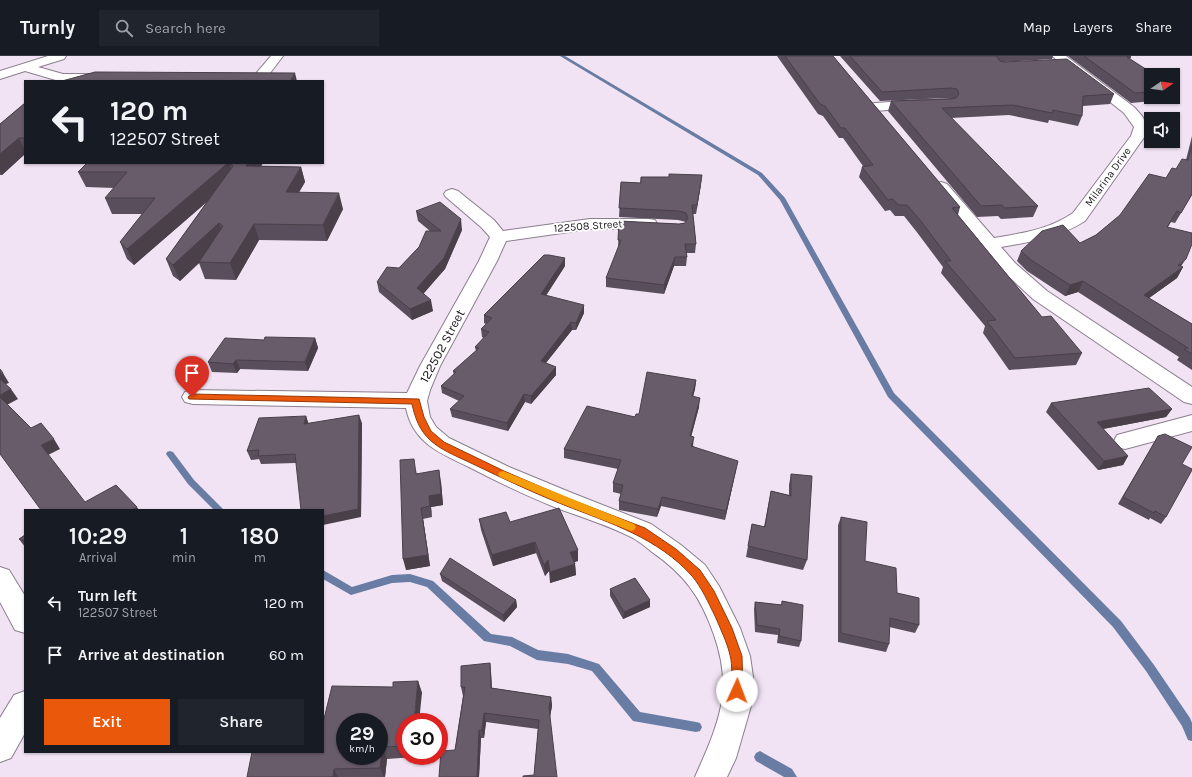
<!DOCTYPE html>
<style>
:root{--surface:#171b24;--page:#20242c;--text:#f1f3f6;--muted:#9ea1a6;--line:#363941;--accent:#ea580c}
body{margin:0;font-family:Karla,sans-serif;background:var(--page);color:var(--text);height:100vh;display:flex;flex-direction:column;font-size:15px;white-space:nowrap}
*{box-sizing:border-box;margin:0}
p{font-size:13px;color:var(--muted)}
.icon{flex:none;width:22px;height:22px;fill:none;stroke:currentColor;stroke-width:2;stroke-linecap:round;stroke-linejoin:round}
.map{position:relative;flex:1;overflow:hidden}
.sheet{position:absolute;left:24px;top:453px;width:300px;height:244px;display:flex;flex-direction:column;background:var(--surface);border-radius:0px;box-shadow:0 1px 3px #0004}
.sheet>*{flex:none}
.banner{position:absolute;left:24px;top:24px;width:300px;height:84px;border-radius:0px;box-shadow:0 1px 3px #0004;background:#171b24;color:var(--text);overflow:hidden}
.needle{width:26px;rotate:77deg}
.tools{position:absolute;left:1144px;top:12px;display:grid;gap:8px}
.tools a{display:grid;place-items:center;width:36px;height:36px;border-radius:0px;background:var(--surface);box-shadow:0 1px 3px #0004;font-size:20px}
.speed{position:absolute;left:336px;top:657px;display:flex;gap:8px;font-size:20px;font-weight:700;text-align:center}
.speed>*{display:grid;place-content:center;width:52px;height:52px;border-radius:50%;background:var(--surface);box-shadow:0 1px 3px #0004;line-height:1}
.speed small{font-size:10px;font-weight:400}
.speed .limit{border:6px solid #d22;background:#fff;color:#111}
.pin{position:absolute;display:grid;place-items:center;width:34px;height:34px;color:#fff;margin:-41px -17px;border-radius:50% 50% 50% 0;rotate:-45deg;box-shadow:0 0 4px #0007}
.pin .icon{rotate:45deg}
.me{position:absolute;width:44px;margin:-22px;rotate:2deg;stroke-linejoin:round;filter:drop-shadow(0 0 3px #0008)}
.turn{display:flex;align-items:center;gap:14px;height:84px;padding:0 20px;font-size:18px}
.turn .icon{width:52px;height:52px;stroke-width:2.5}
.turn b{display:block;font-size:28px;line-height:34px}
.eta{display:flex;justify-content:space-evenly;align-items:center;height:68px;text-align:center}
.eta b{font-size:24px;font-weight:600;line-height:28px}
.primary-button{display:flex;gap:8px;margin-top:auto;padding:8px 20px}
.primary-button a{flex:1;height:46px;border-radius:0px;background:var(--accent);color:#fff;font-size:16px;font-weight:600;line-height:46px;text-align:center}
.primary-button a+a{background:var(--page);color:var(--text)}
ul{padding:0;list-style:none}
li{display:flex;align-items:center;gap:12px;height:52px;padding:0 20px}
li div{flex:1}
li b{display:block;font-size:15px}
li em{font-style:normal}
header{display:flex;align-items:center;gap:24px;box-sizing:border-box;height:56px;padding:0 20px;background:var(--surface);border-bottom:1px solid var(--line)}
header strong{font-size:19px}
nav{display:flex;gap:22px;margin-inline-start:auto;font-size:14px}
.search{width:280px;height:36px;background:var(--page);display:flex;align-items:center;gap:10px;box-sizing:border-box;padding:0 14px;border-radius:0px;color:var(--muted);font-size:15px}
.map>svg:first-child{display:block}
</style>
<header>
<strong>Turnly</strong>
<div class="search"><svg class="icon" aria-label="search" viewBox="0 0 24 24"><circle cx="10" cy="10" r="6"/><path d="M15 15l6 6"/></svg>Search here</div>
<nav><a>Map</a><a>Layers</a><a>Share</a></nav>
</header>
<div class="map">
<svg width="1192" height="721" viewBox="0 0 1192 721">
<rect width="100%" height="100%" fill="#f1e3f4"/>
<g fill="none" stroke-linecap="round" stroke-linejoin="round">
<path fill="#687ca4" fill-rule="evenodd" d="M560,0H565L762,117L785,142L894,337L1121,565L1154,609L1190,662L1192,667V685L1188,684L1182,670L1146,615L1113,571L888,341L780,144L758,119Z
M170,395L173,396L194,424L224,454H214L188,428L166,398L167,396Z
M323,514L352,531L392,519L410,518L433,525L491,578L512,581L538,594L568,598L599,608L640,656L696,666L700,667L702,671L700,675L696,676L633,665L592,615L568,608L537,604L510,590L484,585L427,531L410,526L392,527L351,539L323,523Z
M760,695L792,713L797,721H784L756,705L754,701L756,697Z"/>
<g stroke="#8b7e8e" stroke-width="2">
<path id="street" d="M48,0H66L64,3L38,11L63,18H101L105,19L107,22L104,25H59L25,15L0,23V15Z
M271,0H283L264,25H252L253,21Z
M1052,0H1066L1134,51L1142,60L1148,71L1145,80L1085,165C1060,181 1031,186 1001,191L1015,207L1047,235L1192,331V348L1184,346L1033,243L1003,215L933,131L935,128L941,126L947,128L994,182C1022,177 1048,174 1073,157L1131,80L1134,71L1124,57Z
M920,44L925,45L927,48L925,51L875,55L870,54L868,51L870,48L875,47Z
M452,133L458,135L494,164L503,175L590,163H649L655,164L657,168L655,172L649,173H590L506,185L497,205L440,310L430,334L427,345L430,361L436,371L449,382L509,411L572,437L651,468L681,489L705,509L719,530L740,572L750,600L753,621L751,650L736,702L727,721H695C705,698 716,675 721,650C726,626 722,602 714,579C701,541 685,519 652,496C646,491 640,486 633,482C610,470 581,461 557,452C527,440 498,426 469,411C440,397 413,387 406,352L193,348L185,346L182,341L185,336L193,334L407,337L420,310L479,205L490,181L482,172L446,141L444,138L446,135Z
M1192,359V375L1125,393L1117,391L1114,385L1117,379Z
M0,511L9,514L25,540V577L15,574L0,546Z
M25,635V677L11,702L0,706V662L14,639Z"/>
</g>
<use href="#street" fill="#fff" fill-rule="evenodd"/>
</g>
<path fill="#594e5b" d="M777,0H833L960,151L958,159L1042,261L1082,297L1076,309L1009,314L983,277L985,270L941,217L943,211L916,175L904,160H895L890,154L885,155L859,121L862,111L863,110L843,82H839L823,60L818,58Z
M840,0H1053L1052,3L1003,6L1114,38L1110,48L1083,50L1082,60L1078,70L1049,64L1048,67L1009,59L951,62L1038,150L1033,161L1001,163L998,160L977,161L888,55L891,45L952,42H948L880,45Z
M1068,0H1129L1131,1L1130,3L1151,19V41H1165L1164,44L1131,47Z
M25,47V98L2,119H0V68Z
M1192,80V139L1175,167L1171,166L1168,171L1181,210L1183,211L1177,222L1149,242L1192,268V314L1177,304L1179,301L1078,236L1065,240L1027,215L1017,205L1021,195L1080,187L1096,179L1166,122L1186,104Z
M87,107H263L261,110L301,111L305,126L299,136L343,153L327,185L259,184L236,224L205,223L199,207L180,225L173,220L166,203L207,146L134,209L127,203L120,186L142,158H112L105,142L114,132L86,131L78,116Z
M641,121L701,128L696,158H693L696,188L695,197H686L687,201L686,210H674L664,238L606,231V222L618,193L619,165L679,168L685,167L686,166L678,164L619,161L621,126L640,127Z
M416,155L462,174L445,213L423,237L433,255L412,264L379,236L377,226L399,212L419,191L430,175L418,165Z
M565,210L546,239L584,257L576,274H572L546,307L556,311V319L531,348L525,346L508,375L452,361L450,353L459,345L442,337L441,330L454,319L453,315L476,295L475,291L484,282L482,281L481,273L486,268L484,267V259Z
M315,282L318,292L308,315L240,313L237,317L212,316L208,306L264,284Z
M696,324L695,333L693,340L699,351L691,380L693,390L736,414L725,464L661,450L657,461L619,454V445L621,438L613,436V427L618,413L564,402V393L635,361Z
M1051,347L1172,353L1166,361L1103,373L1128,400L1123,409L1098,414L1046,356Z
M306,360L308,367H362L361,461L296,407L261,408L259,403L251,404L247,395Z
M1158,380L1182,408L1166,461L1161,468L1150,462L1149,464L1118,448Z
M417,414V417L441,426L443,449L431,451L432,461L423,463L430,510L406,514Z
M791,418L807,504L803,514L746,501L752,468L764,471L771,435L789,439V429Z
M841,461L865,505L897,537L919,569L915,577L889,571V588L886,596L838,586V469Z
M479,463L510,466L578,505L574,506L575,508L576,519L550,527L549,515L545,520L536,497L493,510L481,474Z
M25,479V491L19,483Z
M440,518L516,544L517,551L504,566L442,525Z
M610,533L650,551L623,563L610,540Z
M782,545L801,585L799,591L777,587L778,579L755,576L754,553L755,546L781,549Z
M490,607L491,616L492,632L551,641L552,650L550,660L534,719L538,673L486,666L484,682H481L479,721H439L455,694L463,640L461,631Z
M418,625L422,637L405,666V700H415V701L387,703L385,721H247L323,696L393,631Z"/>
<path fill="#49404a" d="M295,17L297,25H290Z
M19,82L25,95V98L2,119L0,115V98Z
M228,107H229L234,122L134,209L127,193Z
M248,107H263L251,126L246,110Z
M301,111L305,126L290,152L286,136Z
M702,119L701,128L696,158L697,149Z
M339,137L343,153L327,185L323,169Z
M461,163L462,174L445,213L419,243L417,232Z
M219,167L225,183L199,206V207L180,225L173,209Z
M254,168L259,184L236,224L230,207Z
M675,201L674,210L664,238V229Z
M565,202V210L542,246L541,238Z
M1186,203L1179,213L1183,211L1177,222L1138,250L1144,239Z
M1083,225L1078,236L1065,240L1070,229Z
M431,244L433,255L412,264L410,253Z
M584,249V257L576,274V267Z
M571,266L572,274L541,313V305Z
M315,282L318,292L308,315L305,306Z
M236,304L240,313L237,317L233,308Z
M556,311V319L531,348V340Z
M3,317L9,327L3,329L0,324V318Z
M696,324L695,333L691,349L692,340Z
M11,333L18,343L5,350L0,342V339Z
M524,338L525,346L508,375L507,367Z
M700,342L699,351L689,389L690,380Z
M1172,353L1166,361L1092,375L1097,366Z
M359,359L362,367L361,461L323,469V460Z
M306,360L309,369L304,368Z
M694,381L693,390L690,398L691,390Z
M54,383L60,393L48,399L41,389Z
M1128,400L1123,409L1098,414L1104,405Z
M738,405L736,414L725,464L726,455Z
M439,414L441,426L443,449L431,451L432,461L430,450L429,440Z
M662,441L661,450L657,461L658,453Z
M137,451L139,454H132Z
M421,452L423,463L430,510L406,514L403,503Z
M535,486L536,497L493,510L492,499Z
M578,494V505L570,507V496Z
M548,504L549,515L545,520L544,509Z
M575,508L576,519L550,527V516Z
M516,544L517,551L504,566L503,559Z
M650,544V551L623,563L624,556Z
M490,607L491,616L492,641L491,632Z
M418,625L422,637L419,666H414Z
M551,641L552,650L550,661L549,652Z
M484,657L486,666L484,682L482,674Z
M479,674L481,682L479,721H477Z
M383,691L387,703L385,721H384L380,712Z
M334,713L338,721H333Z"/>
<path fill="#685b6a" stroke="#49404a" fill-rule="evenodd" d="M785,0H833L960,151L952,152L1042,261L1051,260L1082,297L1015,302L987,265L996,264L945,205H951L920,164L907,149H898L893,143L888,144L862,111L873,109L845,72H841L825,50L820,48Z
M850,0H997V1L1000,5L1004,6L1067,3L1114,38L1083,40L1082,60L1053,54L1052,57L1013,49L942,52L1038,150L1005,152L1002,149L981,150L891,45L951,43L956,42L959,38L957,33L951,32L882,36Z
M1084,0H1129L1131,1H1127L1155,19H1151V36L1135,37Z
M95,16L295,17L290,25H62Z
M25,47V82H19L0,98V68Z
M1192,89V138L1181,157L1177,155L1167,171L1192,177V188L1186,203L1178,209L1183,211L1144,239L1192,268V298L1184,293L1188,292L1083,225L1070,229L1031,204L1021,195L1042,175L1063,169L1080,187L1096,179L1120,159L1149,118L1166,122L1172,112L1176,113L1182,103L1188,104Z
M87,107H228L127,193L120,186L155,142H105L127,116H78Z
M229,107H248L246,110L301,111L286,136L339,137L323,169L254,168L230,207L199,206L223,170L219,167L173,209L166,203L233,110Z
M669,118L702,119L697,149H692L696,188H685L687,201H675L664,229L606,222L621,184H618L619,165L679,168L685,167L688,162L686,157L679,155L619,152L621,126L641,127V121H669Z
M440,146L461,163L444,202L417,232L431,244L410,253L377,226L387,211L399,212L419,191L426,175H441L416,155Z
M544,199H549L565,202L541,238L584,249L576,267L571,266L541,305L556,311L531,340L524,338L507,367L450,353L464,340L441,330L456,316L453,315L479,292L475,291L489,276L481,273L492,262L484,259Z
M265,281L315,282L305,306L236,304L233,308L208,306L225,282L264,284Z
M0,313L3,317L0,318Z
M647,316L696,324L692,340L700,342L690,380L694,381L691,390L738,405L726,455L662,441L658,453L619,445L623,429L613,427L621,404L564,393L587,350L635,361L636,358H639Z
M0,323L11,333L0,339Z
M1149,332L1172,353L1097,366L1128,400L1104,405L1051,347Z
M0,341L31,372L41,367L54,383L41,389L85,446L116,429L137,451L132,454H41L0,398Z
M359,359L358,453L323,460V454H301L295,398L258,400L259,394L247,395L259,362L306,360L304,368Z
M1165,378L1192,391L1182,408L1192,413V414L1166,461L1155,455L1154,457L1123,441L1158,380Z
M414,403L416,418L439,414L441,438L429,440L430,450L421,452L428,499L403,503L400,404Z
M791,418L812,420L807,504L748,490L752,468L765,471L771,435L791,440Z
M559,452L578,494L570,496L575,508L550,516L548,504L544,509L535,486L492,499L479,463L506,456L510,466Z
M841,461L867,466L865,505L896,512L897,537L919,542V569L890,562L889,588L841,577Z
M25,479V485L19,483Z
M450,502L516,544L503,559L440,518Z
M635,522L650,544L624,556L610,533Z
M782,545L803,549L801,585L779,580L780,573L757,569L755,546L782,549Z
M490,607L491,632L551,641L549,652L557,721H523V720L534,719L539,664L484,657L482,674H479L477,721H439L441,695L455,694L465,631H461V610Z
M418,625L414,666H405V690L383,691L380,712L334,713L333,721H247L252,696H323V667L332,630L393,631V626ZM345,666H379V700H345Z"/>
<path fill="#ea580c" stroke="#983908" d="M192,338L419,343L424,361L431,375L444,386L504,415L567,442L645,472L676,493L700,514L714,535L732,572L742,600L743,635L741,639L737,641L732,639L731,635C731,624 733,610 730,599C727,586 720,572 715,560C708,546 702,532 692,520C658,482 610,467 564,449C534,437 504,423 475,409C442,393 420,388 412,348L189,343L188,341Z"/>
<path fill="#f59e0b" d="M503,415L634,468L636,471L634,474L631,475L560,447L500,421L498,418L500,416Z"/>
<g text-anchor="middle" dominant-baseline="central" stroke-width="4" stroke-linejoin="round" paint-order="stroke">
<g font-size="11" fill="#1c171d" stroke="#fff">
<text transform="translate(1108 121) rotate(-54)">Milarina Drive</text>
<text transform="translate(588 170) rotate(-4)">122508 Street</text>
</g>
<g font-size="13" fill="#1c171d" stroke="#fff">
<text transform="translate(442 290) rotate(-62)">122502 Street</text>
</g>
</g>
</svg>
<div class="tools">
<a><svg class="needle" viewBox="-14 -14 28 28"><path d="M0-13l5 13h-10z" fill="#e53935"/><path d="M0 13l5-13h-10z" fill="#9ea1a6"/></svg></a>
<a><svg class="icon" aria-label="sound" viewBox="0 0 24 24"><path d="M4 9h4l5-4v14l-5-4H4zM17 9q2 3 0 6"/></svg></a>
</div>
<div class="speed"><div>29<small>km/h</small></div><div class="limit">30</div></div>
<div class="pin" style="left:192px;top:341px;background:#d93025"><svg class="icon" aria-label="arrive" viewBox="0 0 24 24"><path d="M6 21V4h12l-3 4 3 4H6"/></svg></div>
<svg class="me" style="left:737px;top:635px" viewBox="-20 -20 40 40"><circle r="19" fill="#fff"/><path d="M0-13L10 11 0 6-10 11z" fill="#ea580c"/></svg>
<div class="banner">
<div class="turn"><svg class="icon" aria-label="left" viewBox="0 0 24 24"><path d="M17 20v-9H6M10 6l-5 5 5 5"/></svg><div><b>120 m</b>122507 Street</div></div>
</div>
<section class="sheet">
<div class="eta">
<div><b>10:29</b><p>Arrival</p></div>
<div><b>1</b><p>min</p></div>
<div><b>180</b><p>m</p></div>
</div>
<ul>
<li><svg class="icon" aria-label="left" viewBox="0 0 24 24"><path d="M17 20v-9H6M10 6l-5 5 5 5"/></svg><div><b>Turn left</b><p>122507 Street</p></div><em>120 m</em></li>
<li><svg class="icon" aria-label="arrive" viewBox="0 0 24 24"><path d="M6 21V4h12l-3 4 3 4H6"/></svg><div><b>Arrive at destination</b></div><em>60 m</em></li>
</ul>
<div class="primary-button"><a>Exit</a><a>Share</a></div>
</section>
</div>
